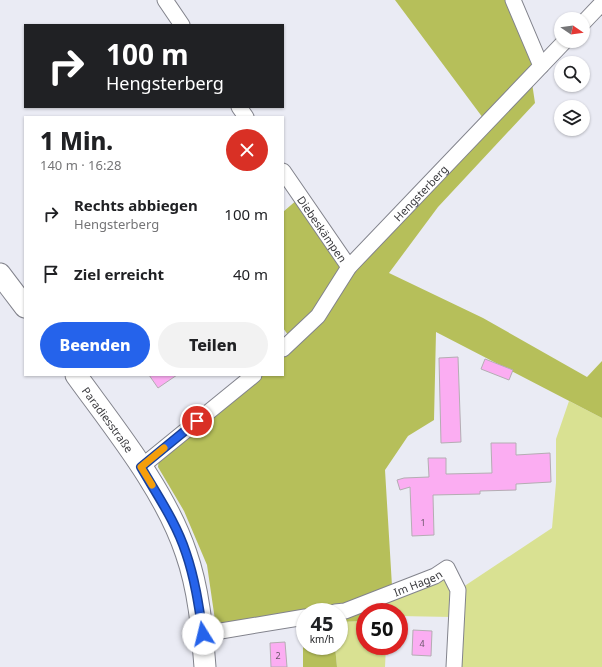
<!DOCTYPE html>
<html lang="de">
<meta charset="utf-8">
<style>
:root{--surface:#fff;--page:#f2f2f2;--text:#202124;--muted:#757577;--accent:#2563eb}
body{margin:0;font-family:"Noto Sans",sans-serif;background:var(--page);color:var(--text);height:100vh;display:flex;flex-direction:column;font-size:15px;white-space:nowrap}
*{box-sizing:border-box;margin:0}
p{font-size:13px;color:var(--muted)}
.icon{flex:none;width:22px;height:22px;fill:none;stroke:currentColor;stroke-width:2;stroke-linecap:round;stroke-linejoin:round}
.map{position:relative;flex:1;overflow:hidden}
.drawer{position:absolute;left:24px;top:116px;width:260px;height:260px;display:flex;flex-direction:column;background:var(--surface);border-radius:0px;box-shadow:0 1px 3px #0004}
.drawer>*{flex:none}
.guide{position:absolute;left:24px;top:24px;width:260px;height:84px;border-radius:0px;box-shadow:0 1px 3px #0004;background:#202124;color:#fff;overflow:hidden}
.needle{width:26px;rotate:103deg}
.buttons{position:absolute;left:554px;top:12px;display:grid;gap:8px}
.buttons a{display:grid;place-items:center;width:36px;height:36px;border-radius:50%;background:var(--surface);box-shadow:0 1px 3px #0004;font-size:20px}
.speed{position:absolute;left:296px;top:603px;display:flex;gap:8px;font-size:20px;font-weight:700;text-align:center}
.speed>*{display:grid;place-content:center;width:52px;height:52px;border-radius:50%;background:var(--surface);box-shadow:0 1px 3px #0004;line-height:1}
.speed small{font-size:10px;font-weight:400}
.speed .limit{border:6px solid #d22;background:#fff;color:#111}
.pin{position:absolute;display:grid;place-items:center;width:34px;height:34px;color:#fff;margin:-17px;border:2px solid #fff;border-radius:50%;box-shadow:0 1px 4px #0007}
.me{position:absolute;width:44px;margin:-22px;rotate:351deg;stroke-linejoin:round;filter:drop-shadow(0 0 3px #0008)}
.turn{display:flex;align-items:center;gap:14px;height:84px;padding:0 16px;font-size:18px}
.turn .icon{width:52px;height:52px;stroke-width:2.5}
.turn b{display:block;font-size:28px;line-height:34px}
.round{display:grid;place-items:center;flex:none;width:42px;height:42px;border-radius:21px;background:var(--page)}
.overview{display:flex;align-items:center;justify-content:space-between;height:68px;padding:0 16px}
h1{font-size:24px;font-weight:800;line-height:30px}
.primary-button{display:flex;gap:8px;margin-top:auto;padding:8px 16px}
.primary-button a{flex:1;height:46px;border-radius:24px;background:var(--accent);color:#fff;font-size:16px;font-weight:800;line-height:46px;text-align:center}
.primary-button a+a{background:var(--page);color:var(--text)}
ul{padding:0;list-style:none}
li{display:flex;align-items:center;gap:12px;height:60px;padding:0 16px}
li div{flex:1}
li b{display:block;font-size:15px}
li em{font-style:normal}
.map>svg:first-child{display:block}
</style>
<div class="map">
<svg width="602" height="667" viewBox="0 0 602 667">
<rect width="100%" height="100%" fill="#eaebf4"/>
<path fill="#d9e192" d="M569,401L602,418V667H460L463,587L552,528L556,483V439Z
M442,579C456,586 452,603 452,617L399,616V612H375V608Z
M365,621V646H386L385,667H337L335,646H339V622Z"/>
<path fill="#b6bf5a" d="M395,0H506L535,66L483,118Z
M532,83L535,103L438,207L389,273L483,318L587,377L602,361V418L436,332L434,420L408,436L385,470L392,586L346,606L216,627L207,565L184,511L158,467L159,459L260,375H283V354L356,267Z
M298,199L346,267L317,315L291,339L283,328V212Z
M374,606L375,612H365V621L339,622V615Z
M303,621H305V646H335L337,667H303Z"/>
<path fill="#fbadf2" stroke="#b4adb3" d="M458,357L461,442L441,443L439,358Z
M485,359L513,370L509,380L481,369Z
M149,375H177L158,388Z
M491,443H516V455L550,453L551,482L516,484V490L480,491V494L433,495L434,535L412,536L410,487L400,490L397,480L404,478L429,477L428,458H446V474L492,473Z
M413,630L432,631L431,656L412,655Z
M285,642L287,667H271L270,643Z"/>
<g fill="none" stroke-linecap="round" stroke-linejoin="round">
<g stroke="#82838c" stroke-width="17">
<g id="street">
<path d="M165,0L182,25"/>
<path d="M513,0L541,66"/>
<path d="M583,23L602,3"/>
<path d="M239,107L246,117"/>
<path id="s1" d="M283,171L349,267"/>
<path id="s2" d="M283,349L318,316L349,267L565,41"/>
<path d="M141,467L254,375"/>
<path id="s3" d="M335,612L345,611L435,576L447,568L458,590L454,667"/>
<path d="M203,634L305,617"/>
</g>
</g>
<g stroke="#82838c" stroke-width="23">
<g id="secondary">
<path d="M0,274L25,307"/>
<path id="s4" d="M76,375C115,429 165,490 186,553C199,590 202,629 205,667"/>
</g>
</g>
<use href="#street" stroke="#fff" stroke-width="15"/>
<use href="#secondary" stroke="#fff" stroke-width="21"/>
</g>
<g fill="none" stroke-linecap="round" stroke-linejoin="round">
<g stroke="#184099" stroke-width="10">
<path id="route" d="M197,421L141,467C157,495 176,522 186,553C195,579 199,607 203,634"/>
</g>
<use href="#route" stroke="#2563eb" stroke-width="7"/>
<path stroke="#f59e0b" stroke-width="7" d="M152,485L141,467L164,448"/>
</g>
<g text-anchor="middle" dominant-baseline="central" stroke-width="3" stroke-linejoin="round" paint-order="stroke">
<g font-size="9" fill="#6a566a">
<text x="423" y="522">1</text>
<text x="422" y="643">4</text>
<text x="278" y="655">2</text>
</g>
<g font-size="11" fill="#39393d" stroke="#f8f9fe">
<text stroke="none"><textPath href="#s2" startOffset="209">Hengsterberg</textPath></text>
<text stroke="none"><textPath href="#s1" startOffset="70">Diebeskämpen</textPath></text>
<text stroke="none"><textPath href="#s4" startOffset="55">Paradiesstraße</textPath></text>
<text stroke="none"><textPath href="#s3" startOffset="88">Im Hagen</textPath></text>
</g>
</g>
</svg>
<div class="buttons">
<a><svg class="needle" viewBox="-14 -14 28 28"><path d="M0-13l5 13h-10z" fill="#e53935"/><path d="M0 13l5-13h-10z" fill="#757577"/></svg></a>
<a><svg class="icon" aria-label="search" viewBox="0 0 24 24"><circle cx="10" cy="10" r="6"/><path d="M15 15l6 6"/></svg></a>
<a><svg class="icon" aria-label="layers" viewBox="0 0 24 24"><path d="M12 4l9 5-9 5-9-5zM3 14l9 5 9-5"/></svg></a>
</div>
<div class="speed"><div>45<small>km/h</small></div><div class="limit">50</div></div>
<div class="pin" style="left:197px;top:421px;background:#d93025"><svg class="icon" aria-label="arrive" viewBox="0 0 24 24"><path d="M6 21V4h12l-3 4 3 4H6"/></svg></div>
<svg class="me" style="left:203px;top:634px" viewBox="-20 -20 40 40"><circle r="19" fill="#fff"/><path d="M0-13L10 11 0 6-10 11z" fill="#2563eb"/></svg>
<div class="guide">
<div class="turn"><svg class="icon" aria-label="right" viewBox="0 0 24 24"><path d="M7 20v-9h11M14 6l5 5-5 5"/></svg><div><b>100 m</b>Hengsterberg</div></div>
</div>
<section class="drawer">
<div class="overview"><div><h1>1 Min.</h1><p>140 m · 16:28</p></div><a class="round" style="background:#d93025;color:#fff"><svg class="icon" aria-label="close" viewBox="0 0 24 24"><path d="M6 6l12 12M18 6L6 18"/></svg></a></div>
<ul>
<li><svg class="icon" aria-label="right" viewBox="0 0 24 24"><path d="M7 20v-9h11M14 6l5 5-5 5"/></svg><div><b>Rechts abbiegen</b><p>Hengsterberg</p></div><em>100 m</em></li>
<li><svg class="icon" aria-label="arrive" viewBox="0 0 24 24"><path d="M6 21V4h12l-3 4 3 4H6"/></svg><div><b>Ziel erreicht</b></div><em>40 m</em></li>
</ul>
<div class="primary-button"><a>Beenden</a><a>Teilen</a></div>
</section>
</div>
